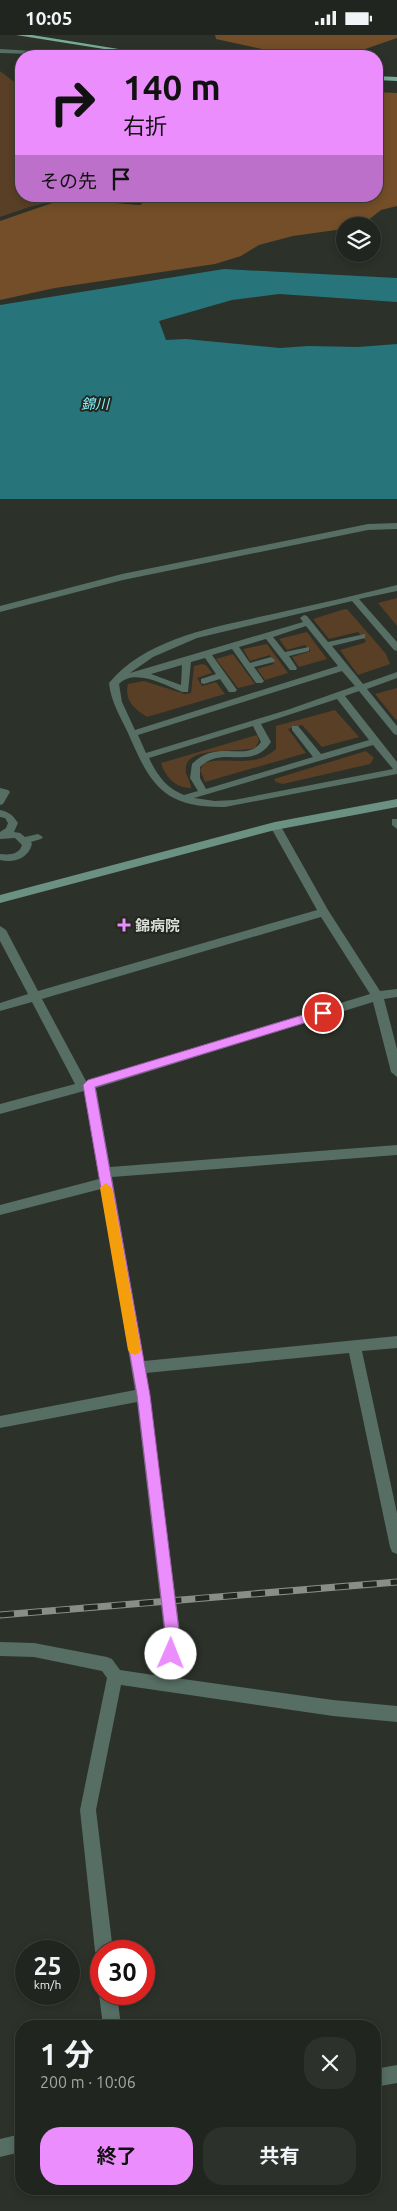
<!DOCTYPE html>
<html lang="ja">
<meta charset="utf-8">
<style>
:root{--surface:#21251f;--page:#2d312c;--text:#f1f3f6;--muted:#a2a5a4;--line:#3e423d;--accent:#eb8dfc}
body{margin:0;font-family:Ubuntu,"Noto Sans JP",sans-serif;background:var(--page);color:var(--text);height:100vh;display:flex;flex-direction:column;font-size:19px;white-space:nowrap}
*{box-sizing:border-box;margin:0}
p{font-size:16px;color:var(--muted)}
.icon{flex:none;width:28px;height:28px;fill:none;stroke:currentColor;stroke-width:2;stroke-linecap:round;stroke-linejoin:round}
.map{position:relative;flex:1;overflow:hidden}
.panel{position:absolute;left:15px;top:1985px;width:366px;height:175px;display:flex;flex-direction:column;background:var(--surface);border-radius:20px;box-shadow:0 2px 8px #0003,0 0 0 1px var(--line)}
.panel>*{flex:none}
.top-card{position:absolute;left:15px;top:15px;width:368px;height:152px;border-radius:20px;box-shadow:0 2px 8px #0003,0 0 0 1px var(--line);background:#eb8dfc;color:#111;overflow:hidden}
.tools{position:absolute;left:336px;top:182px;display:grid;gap:10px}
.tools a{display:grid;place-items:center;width:45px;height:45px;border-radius:50%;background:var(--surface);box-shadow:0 2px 8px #0003,0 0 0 1px var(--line);font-size:25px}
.speed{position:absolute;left:15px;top:1905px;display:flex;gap:10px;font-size:25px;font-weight:700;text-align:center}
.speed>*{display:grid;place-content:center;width:65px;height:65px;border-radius:50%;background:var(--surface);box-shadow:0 2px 8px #0003,0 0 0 1px var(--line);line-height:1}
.speed small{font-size:12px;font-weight:400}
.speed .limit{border:8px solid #d22;background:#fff;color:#111}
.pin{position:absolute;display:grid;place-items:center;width:42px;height:42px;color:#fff;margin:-21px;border:2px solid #fff;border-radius:50%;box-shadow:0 1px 5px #0007}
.me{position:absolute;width:55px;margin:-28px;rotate:1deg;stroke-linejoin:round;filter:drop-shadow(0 0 4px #0008)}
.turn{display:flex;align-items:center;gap:18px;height:105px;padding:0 25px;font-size:22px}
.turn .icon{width:65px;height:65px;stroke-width:2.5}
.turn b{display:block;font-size:35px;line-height:42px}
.then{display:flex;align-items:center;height:48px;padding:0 25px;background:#0003;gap:10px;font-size:19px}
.round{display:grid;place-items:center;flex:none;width:52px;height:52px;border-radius:20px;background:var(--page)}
.overview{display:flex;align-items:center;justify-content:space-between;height:85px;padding:0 25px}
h1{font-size:30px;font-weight:700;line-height:38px}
.button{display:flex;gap:10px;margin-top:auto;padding:10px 25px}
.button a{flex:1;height:58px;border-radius:20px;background:var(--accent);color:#111;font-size:20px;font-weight:700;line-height:58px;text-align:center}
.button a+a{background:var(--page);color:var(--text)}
.status{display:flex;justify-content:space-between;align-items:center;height:35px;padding:0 25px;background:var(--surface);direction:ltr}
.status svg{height:14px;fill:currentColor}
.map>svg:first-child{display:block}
</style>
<div class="status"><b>10:05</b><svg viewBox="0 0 49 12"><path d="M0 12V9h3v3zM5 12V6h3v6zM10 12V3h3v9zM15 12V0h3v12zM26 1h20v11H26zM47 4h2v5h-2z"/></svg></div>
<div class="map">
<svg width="397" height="2176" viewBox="0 0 397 2176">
<rect width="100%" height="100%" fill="#2c3129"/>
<path fill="#593f25" d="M0,36L21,52V161L141,162L132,165L65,164L29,172L0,182Z
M397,563V591L378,568Z
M345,574L348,575L386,619L390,629L358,640L340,615L364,608L366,606L358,597L329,604L313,584Z
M307,597L327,624L299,632L292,622L311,616L305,610L287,615L279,604Z
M267,609L288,638L265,645L257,634L274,629L270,620L250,626L243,614Z
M233,619L255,649L238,653L216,624Z
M202,629L206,630L212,638L197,643L202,651L216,647L225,659L147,682C134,674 124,665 128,649L144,646L185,659L191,658L194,631Z
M397,653V684L396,685L375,659Z
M335,675L359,702L322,712L302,690L288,694L306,718L205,747L200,735L204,728C231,720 252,735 276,714V691Z
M257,700L259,706L255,713C240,718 190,711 186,731C184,740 191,745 191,753C176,753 166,743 161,728Z
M366,716L374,723L370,729L283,749L276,747L274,744Z"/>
<path fill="#734e28" d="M215,0H397V3L348,20L280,18L216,4Z
M376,57L397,58V171L381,175L367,186L336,195L293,201L259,210L241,221L215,229L55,253L0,265V186L52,168L90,166L140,170L152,161H376Z"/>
<path fill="#27747a" d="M224,234L397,243V267L279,259L232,265L159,286L166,305L186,304L280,313L308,311L358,312L397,309V464H0V270Z"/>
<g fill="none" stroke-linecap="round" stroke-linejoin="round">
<path fill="#566e64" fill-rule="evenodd" d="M397,550V556L359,564L397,607V616L394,615L352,566L197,603L153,622L130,638L303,587L300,583L304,580L307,581L328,607L365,599V603L332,611L363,649L397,637V643L367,654L397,691V700L394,699L359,656L345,661L397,727V739L225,772C163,773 150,749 128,698C120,681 111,667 109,648C149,599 228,590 286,576C323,568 360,559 397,550ZM306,591L338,631L135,695L122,667L119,649C135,633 164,650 182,657H188L191,627L205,623L216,639L201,644V648L204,649L220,644L229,657H235L237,655L212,620L232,614L256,648H262L264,646L254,632L274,627L275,625L271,622L250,628L239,612L266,604L290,635H296L297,633L289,621L309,616V612L285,617L273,602ZM182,630L181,650L151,639ZM342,636L355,651L287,675L146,718L138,700ZM337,664L369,705L321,719L298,691H292V695L313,722L206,754L200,743V732C223,709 251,737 271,707L261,689ZM253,691L261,707C247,728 217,703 192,729L190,743L198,756L184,760C166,753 157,740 149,723ZM373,710L393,734L234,765L215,766L194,763Z
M0,753L8,755L10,757L3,769L0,770Z
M0,775C9,777 13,780 18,788L14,797L20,798L25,802L38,799L43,802L41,804L31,807L32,809C28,824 14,828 0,825V819C9,820 19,820 22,810L15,803L0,804V797L6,793L8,788L5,783L0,782Z"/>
<path fill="#566e64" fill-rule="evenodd" d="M0,14L85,19L88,21L0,18Z
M397,488V494L368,495L123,545L0,577V571L122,539L368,489Z
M392,784H397V794L392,790Z
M275,787L279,788L328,875L380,956L397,954V962L384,964L397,1014V1042L391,1037L373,967L96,1053L110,1132L397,1110V1120L112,1142L144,1326L397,1301V1313L362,1316L397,1478V1519L392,1517L390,1512L349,1318L146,1338L181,1604L176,1643L333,1665L397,1671V1687L333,1681L121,1650L96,1775L113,1916H101V1923L98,1922L95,1916L80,1775L107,1643L102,1636L34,1622L0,1621V1607L34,1608L107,1622L112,1624L120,1635L160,1641L165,1604L137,1367L0,1393V1381L135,1355L101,1154L0,1180V1170L99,1144L84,1056L0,1079V1069L75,1049L32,967L0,976V968L28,959L0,906V891L6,895L38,956L317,875L270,791ZM321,882L370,959L89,1045L86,1046L42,964Z
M101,1954V1959H117L121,1991H103L99,1959Z
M397,2030V2048L375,2052V2034Z
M21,2099V2117L0,2122V2104Z"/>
<path fill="#6a9182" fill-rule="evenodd" d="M397,764V772L275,795L0,868V860L275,787Z"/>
<path fill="#78ac98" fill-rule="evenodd" d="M16,0H32L162,21H148Z
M376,41L397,42V46L376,45Z"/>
<g stroke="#8a8e88" stroke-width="7">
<path id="rail" d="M0,1580L397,1547"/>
</g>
<use href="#rail" stroke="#232720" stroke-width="5" stroke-dasharray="14" stroke-linecap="butt"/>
</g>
<path fill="#eb8dfc" stroke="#995ca4" d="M323,974L329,978L327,981L95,1052L150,1360L180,1604L176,1624L171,1626L166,1624L164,1619L166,1604L137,1360L83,1050L88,1045Z"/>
<path fill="#f59e0b" d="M106,1148L112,1153L141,1315L139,1318L135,1320L130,1318L128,1315L100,1153Z"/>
<path fill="#eb8dfc" stroke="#232720" stroke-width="2" d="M121.5 882.5h5v5h5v5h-5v5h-5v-5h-5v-5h5z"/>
<g text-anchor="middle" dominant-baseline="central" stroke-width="4" stroke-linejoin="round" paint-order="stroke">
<g font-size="14" font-style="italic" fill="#84f4fd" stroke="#232720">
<text x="95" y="369">錦川</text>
</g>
<g font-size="15" font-weight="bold" fill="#dbded9" stroke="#232720" text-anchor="start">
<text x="135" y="890">錦病院</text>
</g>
</g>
</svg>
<div class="tools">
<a><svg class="icon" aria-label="layers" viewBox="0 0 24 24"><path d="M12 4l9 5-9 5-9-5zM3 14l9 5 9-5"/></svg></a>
</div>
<div class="speed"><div>25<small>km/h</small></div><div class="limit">30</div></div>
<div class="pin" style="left:323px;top:978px;background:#d93025"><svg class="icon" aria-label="arrive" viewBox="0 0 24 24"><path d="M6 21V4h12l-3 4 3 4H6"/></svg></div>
<svg class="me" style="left:171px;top:1619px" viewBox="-20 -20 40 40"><circle r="19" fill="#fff"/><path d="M0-13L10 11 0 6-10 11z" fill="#eb8dfc"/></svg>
<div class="top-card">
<div class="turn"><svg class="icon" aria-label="right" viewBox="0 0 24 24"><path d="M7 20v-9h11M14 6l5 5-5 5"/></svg><div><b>140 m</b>右折</div></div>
<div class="then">その先<svg class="icon" aria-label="arrive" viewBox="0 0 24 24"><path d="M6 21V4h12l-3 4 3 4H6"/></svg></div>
</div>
<section class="panel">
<div class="overview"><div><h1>1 分</h1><p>200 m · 10:06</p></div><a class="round"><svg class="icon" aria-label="close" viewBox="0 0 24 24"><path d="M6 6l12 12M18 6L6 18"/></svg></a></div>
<div class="button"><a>終了</a><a>共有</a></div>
</section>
</div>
